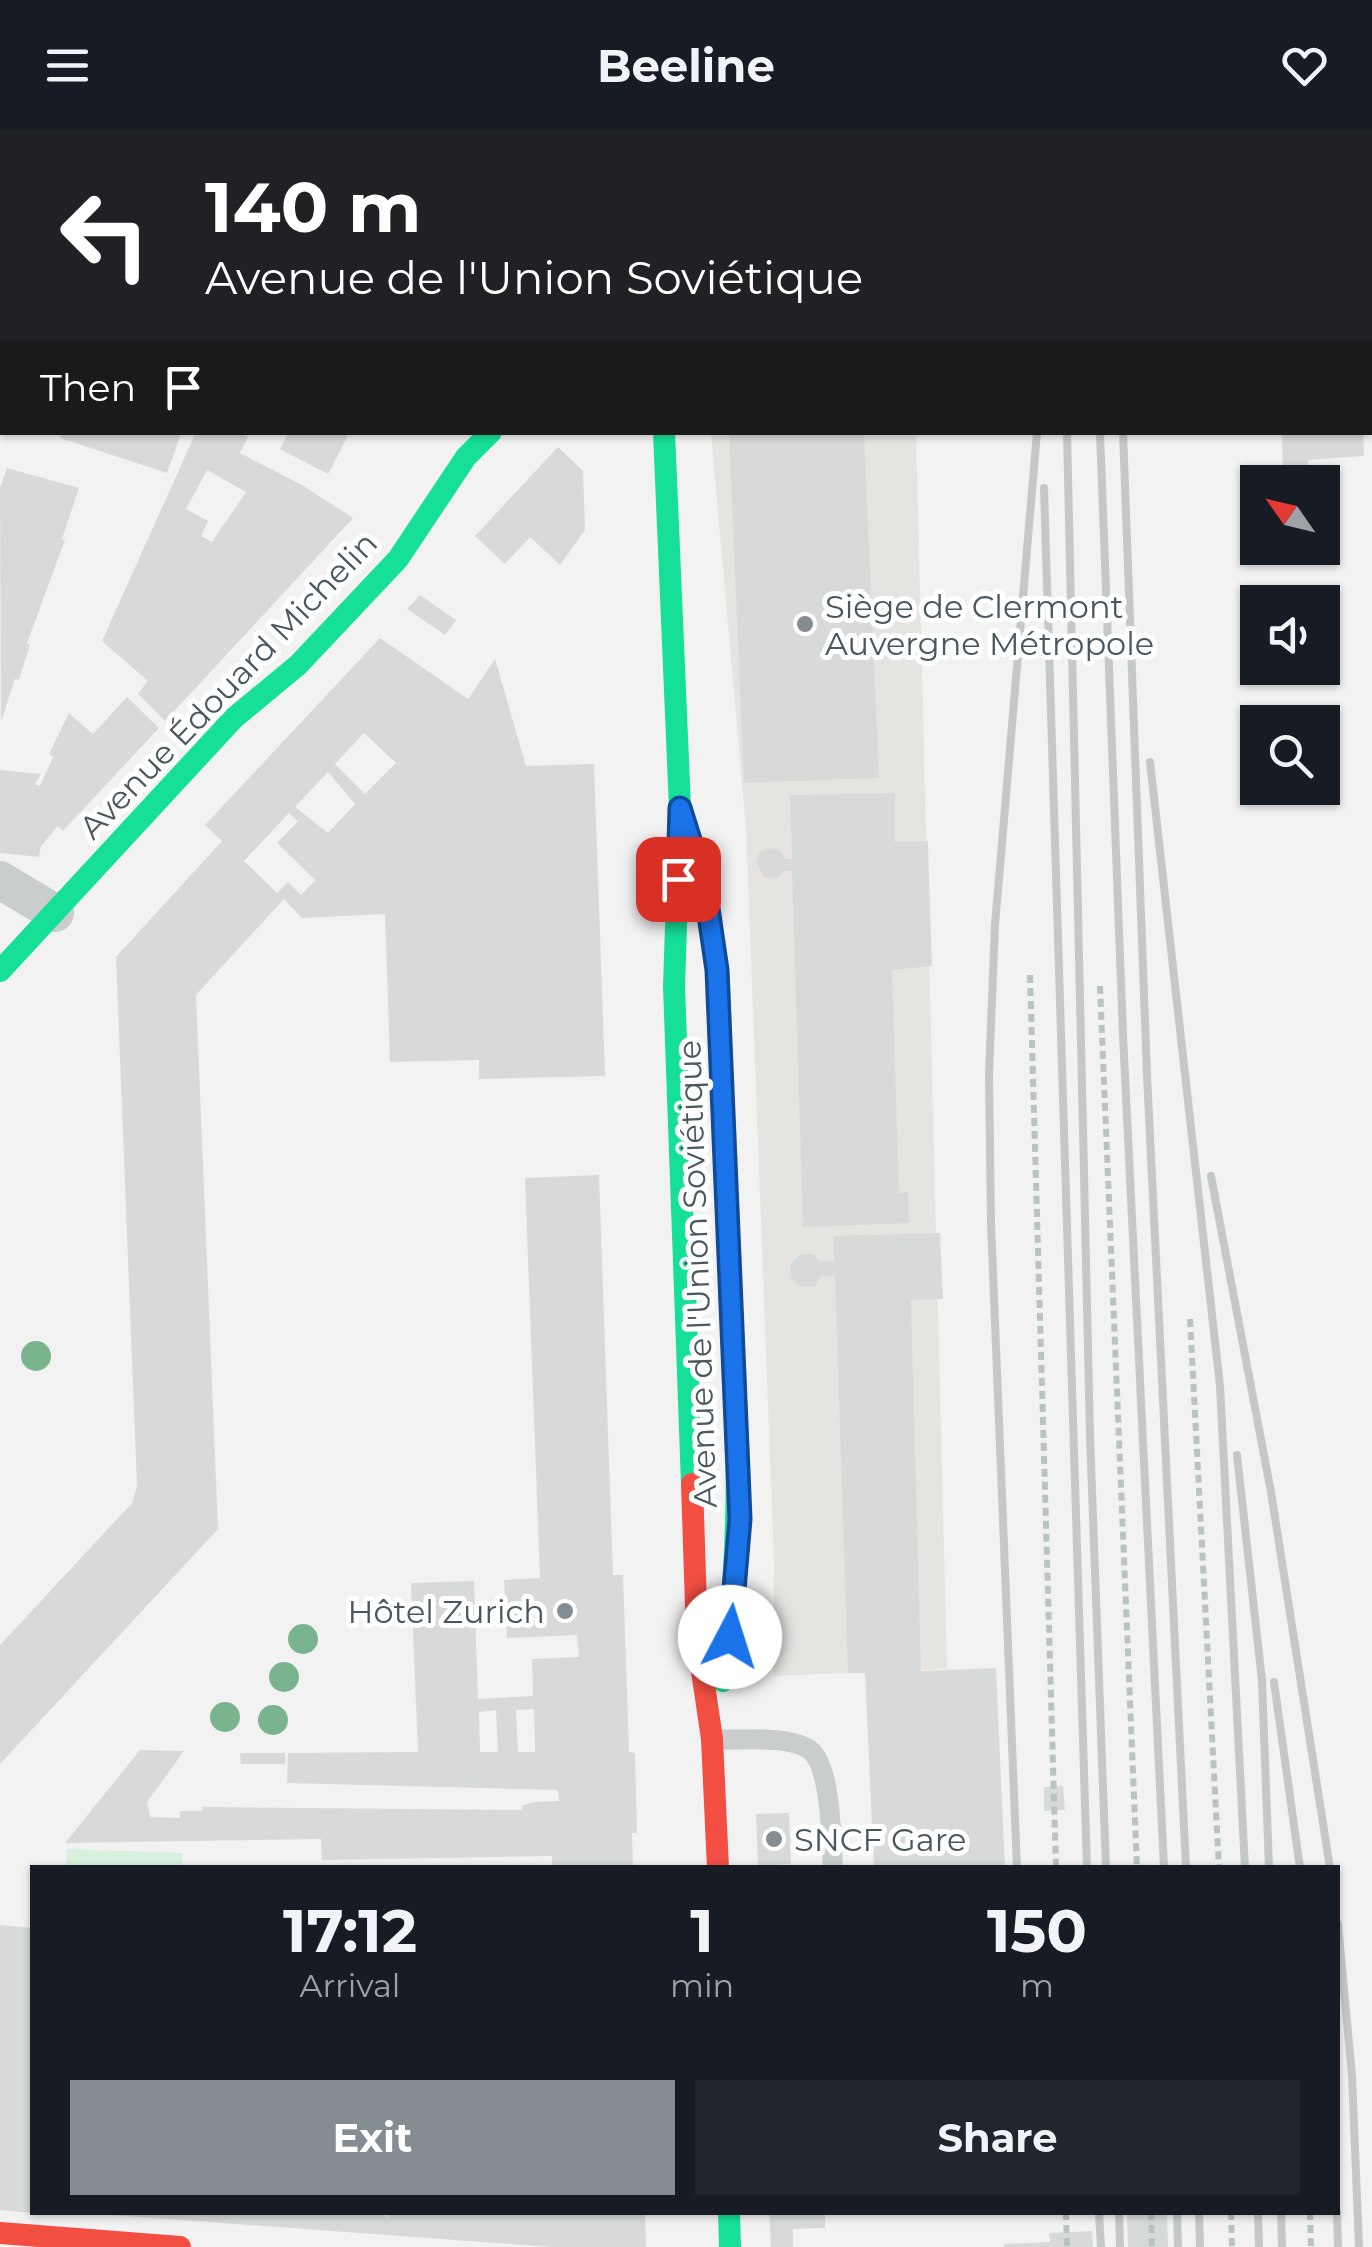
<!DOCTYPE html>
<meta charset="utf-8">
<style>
:root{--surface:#171b24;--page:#20242c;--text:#f1f3f6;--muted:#9ea1a6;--accent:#848d92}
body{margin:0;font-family:Montserrat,sans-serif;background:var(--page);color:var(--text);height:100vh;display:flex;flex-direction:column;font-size:38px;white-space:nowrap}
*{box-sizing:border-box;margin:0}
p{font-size:32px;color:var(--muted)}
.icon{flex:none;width:55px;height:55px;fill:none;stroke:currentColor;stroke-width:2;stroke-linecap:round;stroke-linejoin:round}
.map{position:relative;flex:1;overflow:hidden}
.details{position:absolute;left:30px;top:1735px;width:1310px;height:350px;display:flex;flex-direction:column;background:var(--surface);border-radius:0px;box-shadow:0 2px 8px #0004}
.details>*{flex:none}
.top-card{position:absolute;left:0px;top:0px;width:1372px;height:305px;box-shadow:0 2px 8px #0004;background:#202124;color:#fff;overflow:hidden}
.needle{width:65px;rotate:304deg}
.buttons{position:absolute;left:1240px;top:335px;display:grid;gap:20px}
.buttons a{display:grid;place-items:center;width:100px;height:100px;border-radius:0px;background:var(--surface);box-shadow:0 2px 8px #0004;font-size:50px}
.pin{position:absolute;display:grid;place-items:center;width:85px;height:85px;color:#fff;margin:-42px;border-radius:20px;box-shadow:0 5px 15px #0006}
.me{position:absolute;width:110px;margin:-55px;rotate:5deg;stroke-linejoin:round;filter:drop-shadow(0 0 8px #0008)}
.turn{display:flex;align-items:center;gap:35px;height:210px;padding:0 40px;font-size:45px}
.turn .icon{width:130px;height:130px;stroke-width:2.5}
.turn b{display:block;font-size:70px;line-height:85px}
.then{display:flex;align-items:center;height:95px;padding:0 40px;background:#0003;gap:20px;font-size:38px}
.eta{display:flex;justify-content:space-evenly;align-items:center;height:170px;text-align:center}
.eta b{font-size:60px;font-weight:700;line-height:70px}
.primary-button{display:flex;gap:20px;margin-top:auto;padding:20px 40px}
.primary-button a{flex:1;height:115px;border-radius:0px;background:var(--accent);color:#fff;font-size:40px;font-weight:700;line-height:115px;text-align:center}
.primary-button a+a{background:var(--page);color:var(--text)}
header{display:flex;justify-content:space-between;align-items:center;height:130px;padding:0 40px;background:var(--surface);font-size:45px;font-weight:700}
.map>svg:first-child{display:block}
</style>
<header><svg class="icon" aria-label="menu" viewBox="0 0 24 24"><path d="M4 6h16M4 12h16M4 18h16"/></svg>Beeline<svg class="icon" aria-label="heart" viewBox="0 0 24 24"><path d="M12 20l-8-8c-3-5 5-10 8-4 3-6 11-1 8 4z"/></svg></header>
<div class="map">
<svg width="1372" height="2117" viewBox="0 0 1372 2117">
<rect width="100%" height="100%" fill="#f2f2f2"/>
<path fill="#e6e4e1" d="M711,303H916L947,1539L773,1546L774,1432L746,698Z"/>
<path fill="#d7f1dd" d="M67,1719L183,1723L182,1737H66Z"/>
<path fill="#d8dada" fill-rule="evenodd" d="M62,302H177L181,304L167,343L60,308Z
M196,302H239L248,307L240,323L302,355L353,388L165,591L138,564L148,551L102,511ZM207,340L246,362L212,412L201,406L208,391L186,379Z
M289,302H350L328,344L280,319Z
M729,302H864L879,648L744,653Z
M1282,302H1363L1364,326L1308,330L1309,352H1283Z
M558,317L583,341L585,400L560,435L530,407L505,434L475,406Z
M7,338L79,358L62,409L65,410L27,513L30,514L19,550L15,549L1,592L0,358Z
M420,465L456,490L445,505L407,479Z
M380,508L468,569L495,529L526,636L594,634L605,946L479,949V930L390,932L385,784L302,788L284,769L196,865L218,1399L0,1634V1515L132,1373L137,1356L116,827L222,711L205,695ZM364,603L396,633L365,664L335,634ZM328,642L355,674L328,703L295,677ZM289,683L298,691L277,713L315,750L301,765L288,752L277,763L244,731Z
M127,567L159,598L63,701L58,696L41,716L39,727L0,723V640L41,644L35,654L40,656L53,627L49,624L69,583L93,604Z
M895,663V712L928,711V717L932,836L892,840L899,1063L908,1062L909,1093L803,1097L792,741H785L777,748H765L756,732L760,722L767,718L779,720L786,729H792L790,665Z
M599,1045L613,1445H623L629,1622L635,1623L637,1703H632L633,1738H552V1726L322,1730L321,1709L65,1713L140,1620L184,1621L147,1672L150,1687L180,1688V1681H202V1677L522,1680V1676L533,1672L559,1671L558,1660L287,1653L288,1623L418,1622L411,1453L474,1451L478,1569L533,1566L532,1529L579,1527L577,1505L507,1508L504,1450L540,1448L525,1048ZM534,1579L535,1622H518L516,1580ZM496,1580L498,1622H480L479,1582Z
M940,1103L943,1169L911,1170L921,1541L996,1538L1005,1738H874L865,1543H848L835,1146H822L814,1157L800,1156L791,1148L790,1135L799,1125L812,1124L820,1131L834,1132L833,1106Z
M240,1623H285V1634H241Z
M1063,1656L1065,1680L1044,1681V1657Z
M789,1683L791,1734L758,1736L756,1684Z
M0,1795L32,1798V2083L0,2080Z
M72,2082H380L388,2088V2082H645L646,2117H552Z
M769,2082H825V2098L793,2099V2117H771Z
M1127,2082H1167L1168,2117H1128Z
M1092,2101L1093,2117H1004V2114L1050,2112L1049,2103Z"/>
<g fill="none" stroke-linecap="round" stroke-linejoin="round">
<path stroke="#b8c5bf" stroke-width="6" stroke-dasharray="8 5" stroke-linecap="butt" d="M1030,845L1056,1738
M1100,856L1137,1738
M1190,1189L1219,1738
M1066,2082L1067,2117
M1151,2082L1152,2117
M1231,2082L1232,2117
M1310,2082L1311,2117"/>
<path stroke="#cacdce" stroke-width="20" d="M714,1609C741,1611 783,1605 807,1618C832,1631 831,1711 833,1738"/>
<path stroke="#cacdce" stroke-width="38" d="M600,0V2
M661,0V2
M0,128H2
M0,750L55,783"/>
<path stroke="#16e098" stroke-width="22" d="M782,2L785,0
M664,302L680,678L674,856L692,1354
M0,841L234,588L298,535L398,429L466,327L491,302
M723,1551C746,1393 735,1238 727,1079
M729,2082L730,2117"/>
<path stroke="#ffcf43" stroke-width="22" d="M700,742L719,850L727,1079"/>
<path stroke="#f24e42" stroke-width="22" d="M692,1354L697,1507L712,1609L718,1738
M0,2103L180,2117"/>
<path stroke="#c5c8c9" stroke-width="8" d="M1060,0V2
M1099,0V2
M1116,0V2
M1067,302L1090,1306L1106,1738
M1100,302L1123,905L1164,1738
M1123,302L1147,945L1186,1738
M1044,358L1087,1738
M1150,632L1220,1256L1245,1738
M1211,1046L1271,1362L1330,1738
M1237,1325L1262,1551L1269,1738
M1274,1552L1300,1738
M1017,1738L991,1093L989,944L995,795L1037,302
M1338,1794L1352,1946L1359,2117
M1099,2082L1101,2117
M1119,2082L1120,2117
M1177,2082L1178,2117
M1199,2082L1200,2117
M1258,2082L1259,2117
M1281,2082L1282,2117
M1337,2082L1338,2117"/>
</g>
<g fill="#7ab48f">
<circle cx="36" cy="1226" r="15"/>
<circle cx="303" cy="1509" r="15"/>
<circle cx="284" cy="1547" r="15"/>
<circle cx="225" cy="1587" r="15"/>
<circle cx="273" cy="1590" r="15"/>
</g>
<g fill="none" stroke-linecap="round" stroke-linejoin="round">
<g stroke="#114b97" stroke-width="25">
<path id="route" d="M678,749L680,678L705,758L717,840L740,1389L730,1507"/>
</g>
<use href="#route" stroke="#1a73e8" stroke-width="18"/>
</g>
<g fill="#848d92" stroke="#fff" stroke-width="4">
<circle cx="805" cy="494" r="10"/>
<circle cx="565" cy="1481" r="10"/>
<circle cx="774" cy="1709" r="10"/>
</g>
<g text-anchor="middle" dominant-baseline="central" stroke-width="10" stroke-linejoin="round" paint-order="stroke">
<g font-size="32" fill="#49575f" stroke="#fff" text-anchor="start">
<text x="825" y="476">Siège de Clermont<tspan x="825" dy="37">Auvergne Métropole</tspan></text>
<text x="545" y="1481" text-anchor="end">Hôtel Zurich</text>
<text x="794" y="1709">SNCF Gare</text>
</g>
<g font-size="32" fill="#49575f" stroke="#fff">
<text transform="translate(228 555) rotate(-46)">Avenue Édouard Michelin</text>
<text transform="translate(697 1144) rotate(-92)">Avenue de l'Union Soviétique</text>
</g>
</g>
</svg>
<div class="buttons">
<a><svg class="needle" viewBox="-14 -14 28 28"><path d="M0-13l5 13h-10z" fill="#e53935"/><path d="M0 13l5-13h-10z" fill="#9ea1a6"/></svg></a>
<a><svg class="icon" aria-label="sound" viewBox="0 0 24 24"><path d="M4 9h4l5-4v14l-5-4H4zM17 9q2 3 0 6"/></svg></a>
<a><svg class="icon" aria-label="search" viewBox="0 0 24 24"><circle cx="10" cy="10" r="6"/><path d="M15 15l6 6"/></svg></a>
</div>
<div class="pin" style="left:678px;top:749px;background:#d93025"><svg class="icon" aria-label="arrive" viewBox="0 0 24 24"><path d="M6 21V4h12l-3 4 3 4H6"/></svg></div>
<svg class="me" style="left:730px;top:1507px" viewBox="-20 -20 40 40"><circle r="19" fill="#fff"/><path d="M0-13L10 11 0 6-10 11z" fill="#1a73e8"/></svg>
<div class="top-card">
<div class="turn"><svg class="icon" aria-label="left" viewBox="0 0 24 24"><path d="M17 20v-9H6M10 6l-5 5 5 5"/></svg><div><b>140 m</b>Avenue de l'Union Soviétique</div></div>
<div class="then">Then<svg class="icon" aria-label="arrive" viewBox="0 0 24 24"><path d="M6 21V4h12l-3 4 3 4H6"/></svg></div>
</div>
<section class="details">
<div class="eta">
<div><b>17:12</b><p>Arrival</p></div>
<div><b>1</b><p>min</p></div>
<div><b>150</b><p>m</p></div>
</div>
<div class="primary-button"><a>Exit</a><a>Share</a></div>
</section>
</div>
